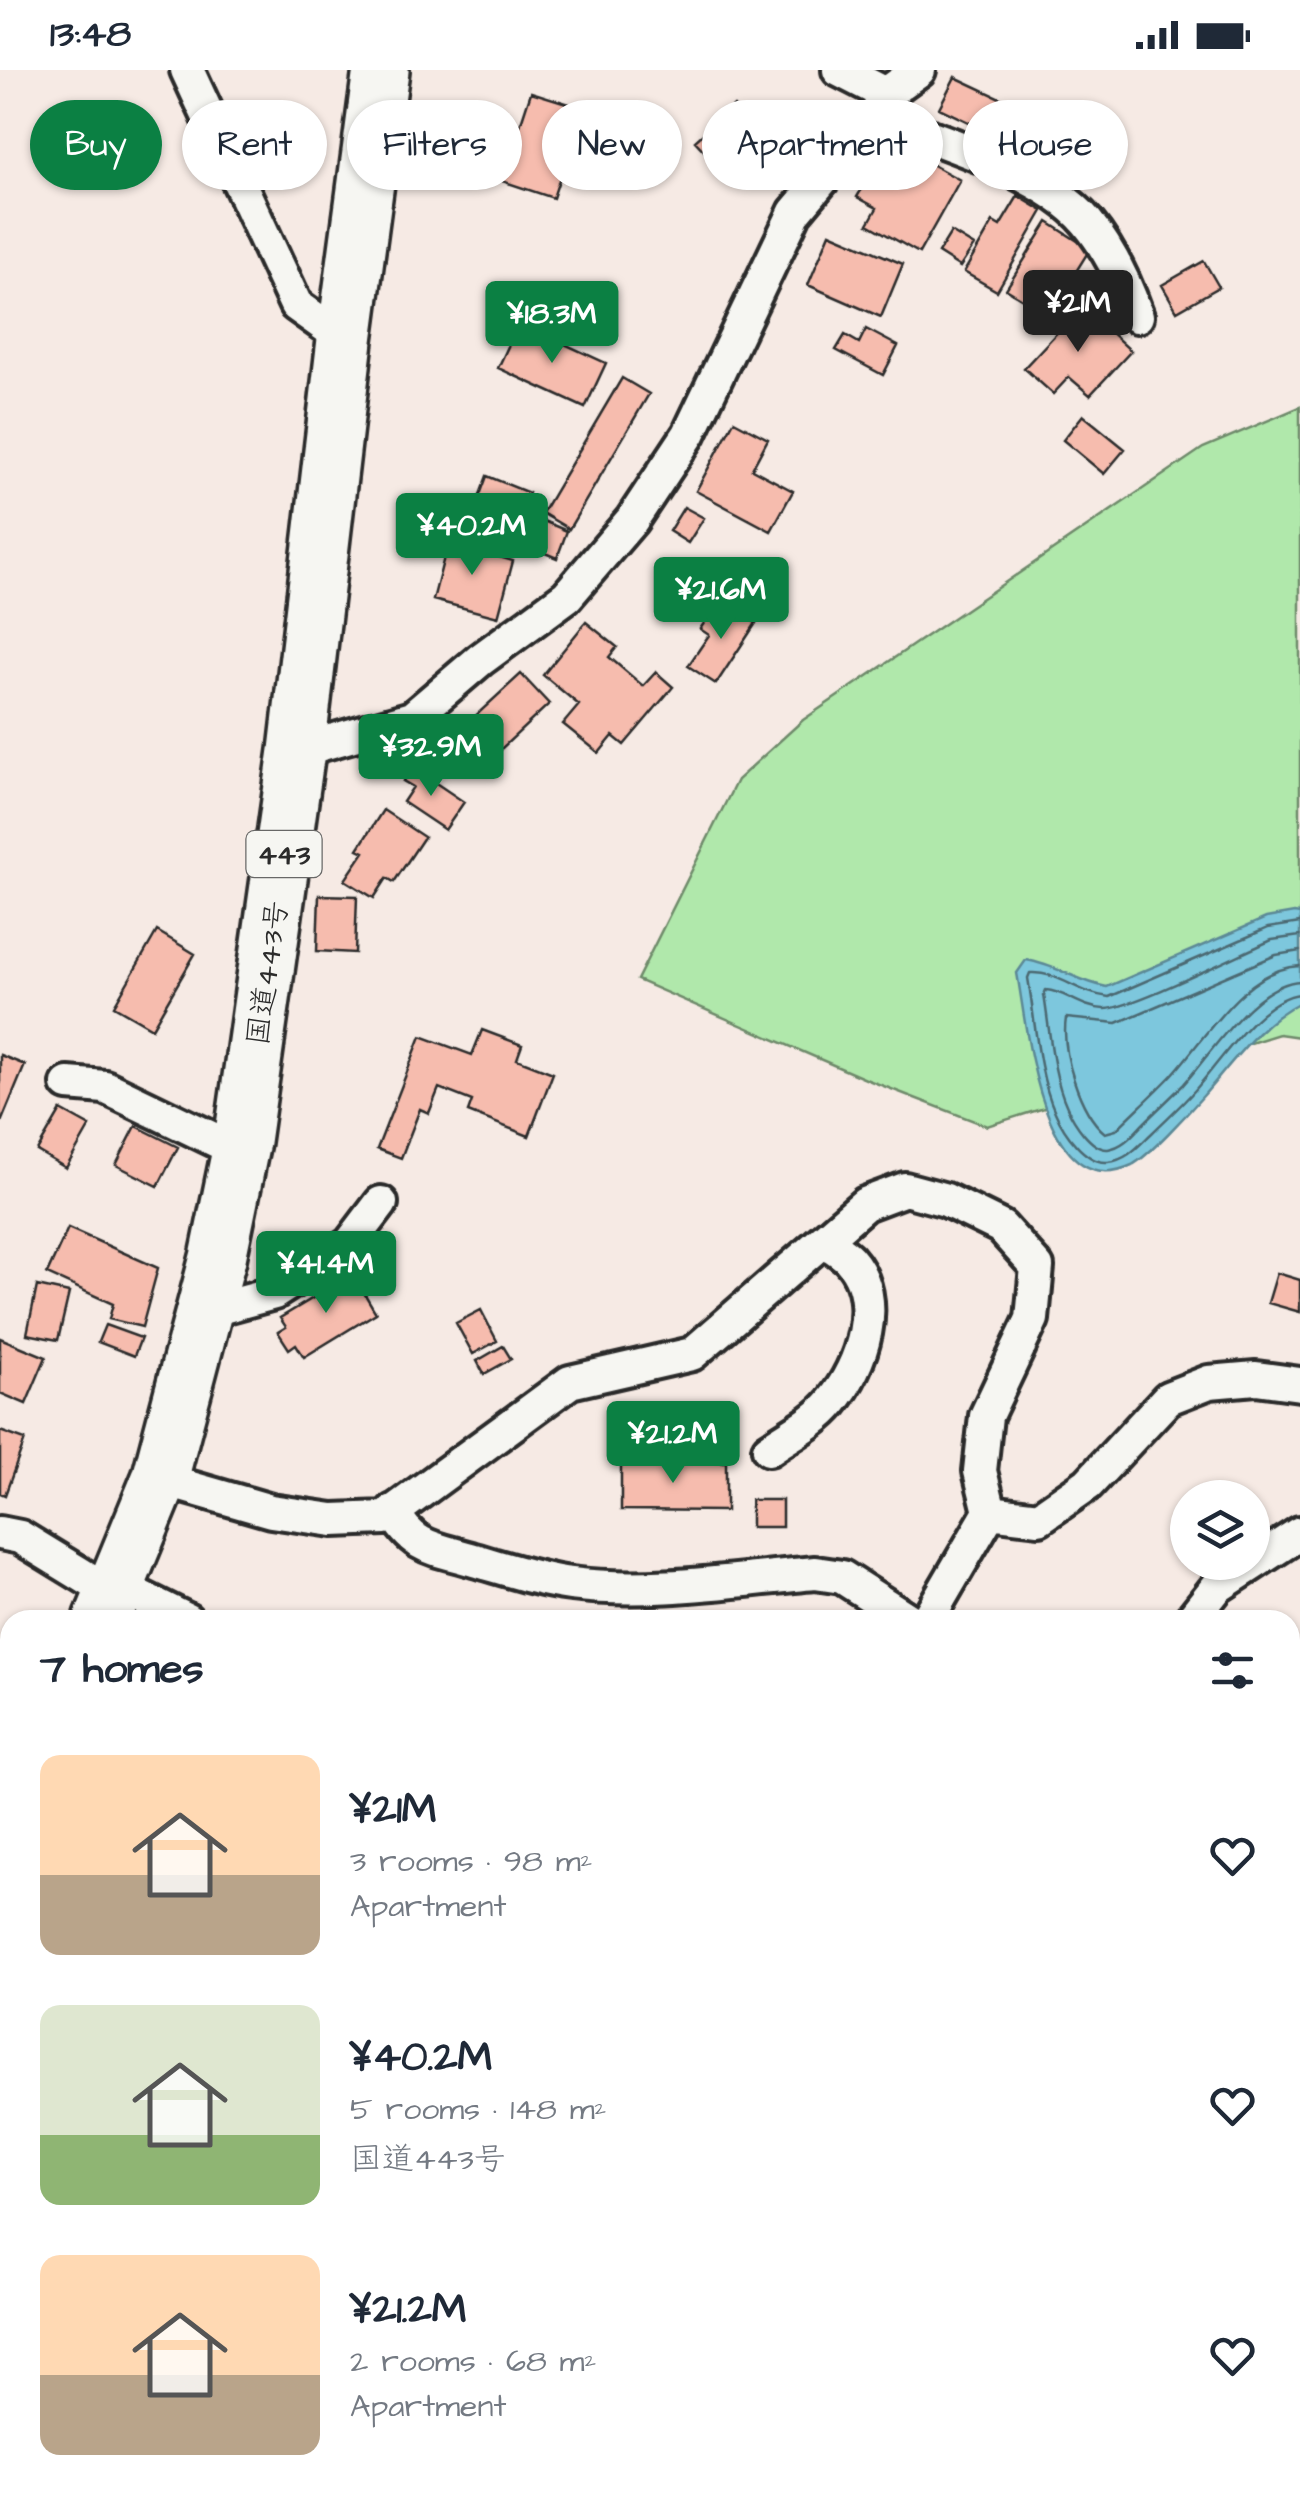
<!DOCTYPE html>
<meta charset="utf-8">
<style>
:root{--surface:#fff;--page:#f6f6f7;--text:#1f2937;--muted:#747a83;--accent:#0b8043}
body{margin:0;font-family:"Architects Daughter","Klee One",sans-serif;background:var(--page);color:var(--text);height:100vh;display:flex;flex-direction:column;font-size:38px;white-space:nowrap}
*{box-sizing:border-box;margin:0}
p{font-size:32px;color:var(--muted)}
.icon{flex:none;width:55px;height:55px;fill:none;stroke:currentColor;stroke-width:2;stroke-linecap:round;stroke-linejoin:round}
.map{position:relative;flex:1;overflow:hidden}
.side{position:absolute;left:0px;top:1540px;width:1300px;height:890px;display:flex;flex-direction:column;background:var(--surface);border-radius:30px 30px 0 0;box-shadow:0 2px 8px #0004}
.side>*{flex:none}
.banner{position:absolute;left:30px;top:30px;width:1240px;height:90px;display:flex;gap:20px}
.tools{position:absolute;left:1170px;top:1410px;display:grid;gap:20px}
.tools a{display:grid;place-items:center;width:100px;height:100px;border-radius:50%;background:var(--surface);box-shadow:0 2px 8px #0004;font-size:50px}
.price{position:absolute;translate:-50% -85px;padding:0 22px;border-radius:10px;background:var(--accent);color:#fff;font-size:32px;line-height:65px;filter:drop-shadow(0 2px 5px #0008)}
.price::after{content:'';position:absolute;left:50%;top:60px;width:30px;height:22px;margin-left:-15px;background:inherit;clip-path:polygon(0 0,100% 0,50% 100%)}
.price.active{background:#222;color:#fff}
ul{padding:0;list-style:none}
li{display:flex;align-items:center;gap:30px;height:250px;padding:0 40px}
li span{display:grid;place-items:center;flex:none;width:280px;height:200px;border-radius:20px;color:#555}
li>.icon{margin-inline-start:auto}
span .icon{width:120px;height:120px;fill:#fffc;stroke-width:1}
li b{font-size:42px}
h2{display:flex;justify-content:space-between;align-items:center;height:120px;padding:0 40px;font-size:42px}
.tag{padding:0 35px;border-radius:45px;background:var(--surface);box-shadow:0 2px 8px #0004;font-size:35px;line-height:90px}
.tag.active{background:var(--accent);color:#fff}
.status{display:flex;justify-content:space-between;align-items:center;height:70px;padding:0 50px;background:var(--surface);direction:ltr}
.status svg{height:28px;fill:currentColor}
.map>svg:first-child{display:block}
</style>
<div class="status"><b>13:48</b><svg viewBox="0 0 49 12"><path d="M0 12V9h3v3zM5 12V6h3v6zM10 12V3h3v9zM15 12V0h3v12zM26 1h20v11H26zM47 4h2v5h-2z"/></svg></div>
<div class="map">
<svg width="1300" height="2430" viewBox="0 0 1300 2430">
<rect width="100%" height="100%" fill="#f6eae4"/>
<filter id="ink" filterUnits="userSpaceOnUse"><feTurbulence type="fractalNoise" baseFrequency=".01" numOctaves="2"/><feDisplacementMap in="SourceGraphic" scale="20" xChannelSelector="R" yChannelSelector="G"/><feConvolveMatrix kernelMatrix="1 2 1 2 8 2 1 2 1" color-interpolation-filters="sRGB"/></filter>
<g filter="url(#ink)">
<path fill="#b0e8ab" stroke="#6e8a6b" stroke-width="2.5" d="M1300,337V967L1279,964L987,1056L868,1010L637,910L737,710L803,650L1203,378Z"/>
<path fill="#7dc7dd" stroke="#5c8996" stroke-width="2.5" d="M1294,843L1300,844V932C1258,954 1234,991 1203,1026C1189,1042 1148,1087 1132,1095C1041,1137 1027,956 1017,903L1026,890C1056,895 1079,912 1107,917L1266,848Z"/>
<g fill="none" stroke-linecap="round" stroke-linejoin="round">
<path stroke="#4c6972" stroke-width="2.5" d="M1300,853L1268,858L1109,927C1078,924 1058,901 1030,903L1028,908C1035,949 1038,1005 1055,1042C1063,1061 1085,1094 1108,1092C1128,1090 1139,1075 1152,1063C1166,1049 1182,1035 1195,1020C1221,991 1260,928 1300,924
M1300,866L1272,870C1244,882 1125,941 1104,939C1081,938 1065,921 1046,920L1044,925C1050,961 1052,1004 1067,1037C1073,1051 1091,1080 1108,1079C1124,1077 1134,1063 1144,1053C1157,1040 1170,1028 1183,1015C1212,983 1253,914 1300,911
M1300,881L1276,885L1117,953L1066,948C1061,981 1079,1042 1105,1063L1116,1060C1134,1042 1154,1024 1172,1005C1205,969 1245,898 1300,896"/>
</g>
<path fill="#f6bcae" stroke="#2b2b2b" stroke-width="2.5" d="M955,7L1047,50L1031,82L939,38Z
M531,22L573,35L562,70L571,74L553,128L502,111Z
M734,36L756,60L744,71L751,78L724,102L695,71Z
M909,82L960,110L919,183L868,154L877,138L857,127L870,105L889,116Z
M1018,126L1043,141L997,221L964,202L993,152L1000,156Z
M1048,152L1090,179L1049,245L1006,219Z
M951,162L974,176L960,197L938,183Z
M830,163L903,194L881,247L808,215Z
M1204,191L1219,217L1177,241L1162,215Z
M1082,236L1131,281L1090,325L1069,307L1053,324L1024,298Z
M519,253L606,293L585,338L498,298Z
M866,259L898,276L883,305L836,280L845,265L859,273Z
M622,308L649,324L569,459L542,443Z
M1083,345L1125,379L1104,404L1063,370Z
M734,351L768,369L752,399L793,421L771,461L696,421Z
M487,406L529,423L522,442L567,461L557,488L491,461L495,450L474,441Z
M684,437L704,448L688,473L669,461Z
M450,464L477,471L475,480L513,491L498,547L433,530Z
M729,535L756,553L716,614L688,596L709,565L700,559L714,539L722,545Z
M586,552L617,577L609,587L643,616L656,602L673,617L624,675L613,666L599,683L563,654L579,635L543,605Z
M521,604L549,634L484,695L472,682L463,691L446,673Z
M412,697L464,732L445,760L403,732L413,717L403,711Z
M383,740L424,767L394,812L387,808L374,828L345,810L364,782L358,779Z
M319,825L357,826L355,883L317,881Z
M157,861L195,884L152,958L114,936Z
M482,960L522,975L517,989L553,1003L529,1066L468,1042L472,1031L439,1018L429,1043L420,1039L401,1088L377,1079L421,966L472,985Z
M0,985L25,995L0,1055Z
M61,1040L90,1056L66,1098L37,1081Z
M136,1056L178,1077L158,1116L116,1095Z
M68,1158L158,1198L142,1257L109,1249L113,1234L47,1204Z
M1277,1203L1300,1210V1242L1268,1233Z
M353,1204L376,1243L304,1287L296,1274L289,1279L278,1262L286,1257L280,1248Z
M37,1216L69,1223L58,1270L27,1264Z
M481,1240L497,1271L473,1284L456,1253Z
M105,1255L141,1268L134,1286L98,1272Z
M0,1268L46,1287L26,1334L0,1323Z
M503,1276L511,1289L484,1304L477,1291Z
M690,1337L724,1338L723,1375L656,1373V1354H677V1344H690Z
M0,1361L25,1370L5,1425L0,1423Z
M621,1390L726,1392V1441L621,1440Z
M751,1430H782V1457H751Z
M1,1932L10,1934V1977L0,1975Z
M0,2064L10,2066V2163L0,2161Z
M1300,2213V2254L1290,2250V2237Z"/>
<g fill="none" stroke-linecap="round" stroke-linejoin="round">
<g stroke="#2b2b2b" stroke-width="40">
<path id="street" d="M187,0L296,235L345,270
M839,0L886,24
M875,47C934,68 1047,103 1087,152C1110,180 1125,212 1137,246
M297,681L412,648L480,590L567,526L632,450L689,364L795,142L875,47L886,24L919,0
M68,1014L105,1017L240,1082
M204,1242L274,1223L350,1174L381,1133
M769,1379C789,1365 817,1351 832,1332C862,1296 885,1229 849,1189C842,1182 831,1176 824,1170
M160,1409L271,1441L333,1450L385,1448L570,1312L692,1284L865,1134L905,1119L946,1130L1001,1157L1037,1197L1032,1249L986,1346L980,1401L990,1442L1039,1448L1088,1414L1168,1328L1209,1312L1256,1308L1300,1314
M393,1441C414,1480 435,1478 474,1490C506,1499 538,1510 571,1514C650,1524 736,1510 815,1503L842,1507L909,1550
M0,1463L20,1467L113,1524
M117,1515L187,1550
M927,1550L990,1442
M1191,1550L1217,1517L1300,1463
M28,2430L30,2420
M1283,2430L1300,2413"/>
</g>
<g stroke="#2b2b2b" stroke-width="62">
<path id="highway" d="M102,1550L160,1409L218,1188L242,1071L297,681L345,270L381,0
M0,1756L10,1738"/>
</g>
<use href="#street" stroke="#f6f6f2" stroke-width="32"/>
<use href="#highway" stroke="#f6f6f2" stroke-width="55"/>
</g>
</g>
<g text-anchor="middle" stroke-width="8" stroke-linejoin="round" paint-order="stroke">
<rect fill="#f6f6f2" stroke="#686867" stroke-width="2.5" x="246.5" y="761" width="75" height="46" rx="8"/>
<g font-size="28" font-weight="bold" fill="#2b2b2b">
<text x="284" y="794">443</text>
</g>
<g font-size="30" fill="#2b2b2b" stroke="#f6f6f2">
<text transform="translate(267 903) rotate(-82)" y="10">国道443号</text>
</g>
</g>
</svg>
<div class="tools">
<a><svg class="icon" aria-label="layers" viewBox="0 0 24 24"><path d="M12 4l9 5-9 5-9-5zM3 14l9 5 9-5"/></svg></a>
</div>
<b class="price active" style="left:1078px;top:285px">¥21M</b>
<b class="price" style="left:552px;top:296px">¥18.3M</b>
<b class="price" style="left:472px;top:508px">¥40.2M</b>
<b class="price" style="left:721px;top:572px">¥21.6M</b>
<b class="price" style="left:431px;top:729px">¥32.9M</b>
<b class="price" style="left:326px;top:1246px">¥41.4M</b>
<b class="price" style="left:673px;top:1416px">¥21.2M</b>
<div class="banner">
<a class="tag active">Buy</a>
<a class="tag">Rent</a>
<a class="tag">Filters</a>
<a class="tag">New</a>
<a class="tag">Apartment</a>
<a class="tag">House</a>
</div>
<section class="side">
<h2>7 homes<svg class="icon" aria-label="filters" viewBox="0 0 24 24"><path d="M4 7h16M4 17h16"/><circle cx="9" cy="7" r="2"/><circle cx="15" cy="17" r="2"/></svg></h2>
<ul>
<li><span style="background:linear-gradient(#ffd9b3 60%,#b9a48a 0)"><svg class="icon" aria-label="home" viewBox="0 0 24 24"><path d="M3 11l9-7 9 7M6 9v11h12V9"/></svg></span><div><b>¥21M</b><p>3 rooms · 98 m²</p><p>Apartment</p></div><svg class="icon" aria-label="heart" viewBox="0 0 24 24"><path d="M12 20l-8-8c-3-5 5-10 8-4 3-6 11-1 8 4z"/></svg></li>
<li><span style="background:linear-gradient(#dfe7d0 65%,#8fb573 0)"><svg class="icon" aria-label="home" viewBox="0 0 24 24"><path d="M3 11l9-7 9 7M6 9v11h12V9"/></svg></span><div><b>¥40.2M</b><p>5 rooms · 148 m²</p><p>国道443号</p></div><svg class="icon" aria-label="heart" viewBox="0 0 24 24"><path d="M12 20l-8-8c-3-5 5-10 8-4 3-6 11-1 8 4z"/></svg></li>
<li><span style="background:linear-gradient(#ffd9b3 60%,#b9a48a 0)"><svg class="icon" aria-label="home" viewBox="0 0 24 24"><path d="M3 11l9-7 9 7M6 9v11h12V9"/></svg></span><div><b>¥21.2M</b><p>2 rooms · 68 m²</p><p>Apartment</p></div><svg class="icon" aria-label="heart" viewBox="0 0 24 24"><path d="M12 20l-8-8c-3-5 5-10 8-4 3-6 11-1 8 4z"/></svg></li>
</ul>
</section>
</div>
